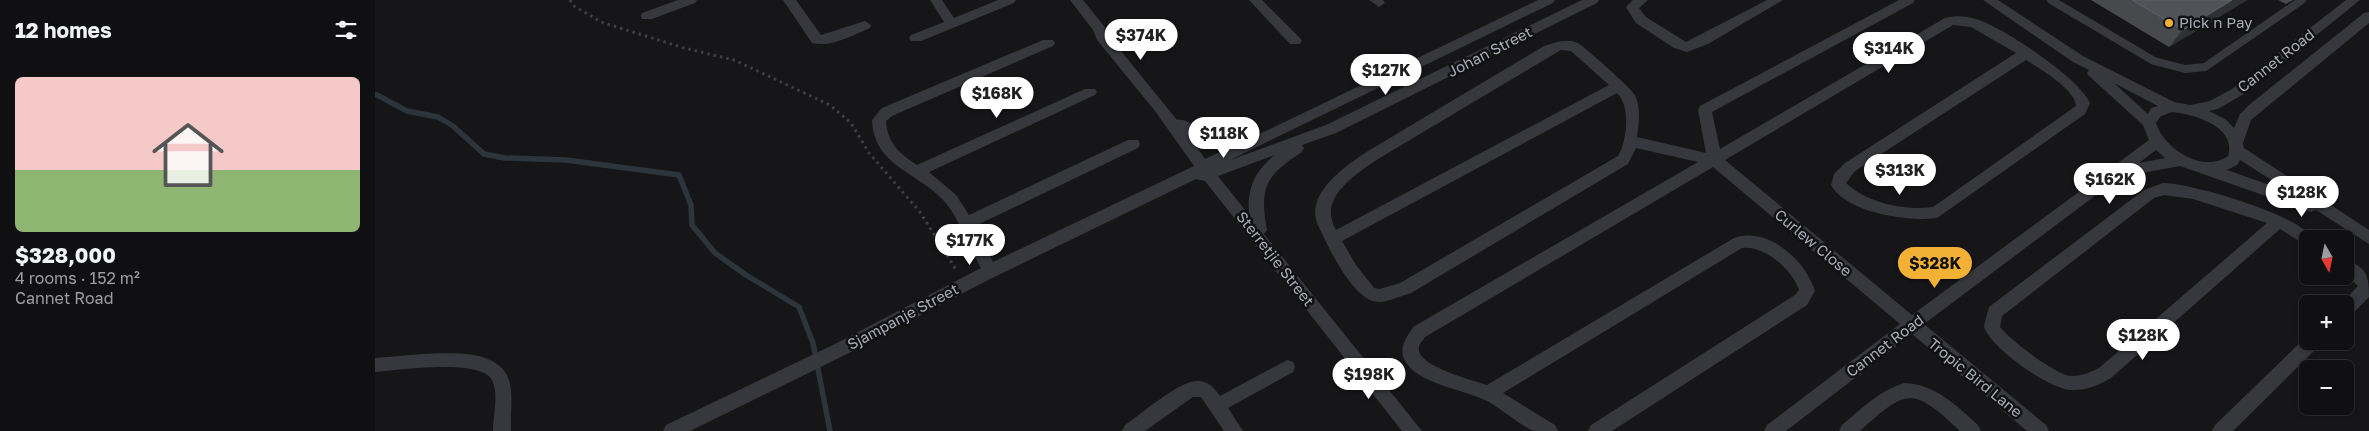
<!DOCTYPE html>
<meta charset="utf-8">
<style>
:root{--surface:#101012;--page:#19191b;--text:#f1f3f6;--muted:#9c9d9f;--line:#303032;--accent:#f2b134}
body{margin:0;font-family:"Golos Text",sans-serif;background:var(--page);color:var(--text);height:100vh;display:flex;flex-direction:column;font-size:19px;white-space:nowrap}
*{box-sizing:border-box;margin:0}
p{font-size:16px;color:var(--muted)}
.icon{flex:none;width:28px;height:28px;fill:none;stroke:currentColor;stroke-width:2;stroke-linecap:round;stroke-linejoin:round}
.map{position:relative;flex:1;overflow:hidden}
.side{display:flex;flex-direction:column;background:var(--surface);width:375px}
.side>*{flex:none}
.needle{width:32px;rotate:171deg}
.buttons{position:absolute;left:1924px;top:230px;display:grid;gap:10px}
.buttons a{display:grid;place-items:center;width:55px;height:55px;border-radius:8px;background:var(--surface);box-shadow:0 1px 4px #0004,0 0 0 1px var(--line);font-size:25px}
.price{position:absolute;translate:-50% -42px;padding:0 11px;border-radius:18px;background:#fff;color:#222;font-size:16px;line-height:32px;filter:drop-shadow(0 1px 2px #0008)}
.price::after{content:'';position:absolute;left:50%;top:30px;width:15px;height:11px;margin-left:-8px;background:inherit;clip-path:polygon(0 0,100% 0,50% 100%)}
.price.active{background:var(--accent);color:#111}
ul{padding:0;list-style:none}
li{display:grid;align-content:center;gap:10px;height:265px;padding:0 15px}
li+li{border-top:1px solid var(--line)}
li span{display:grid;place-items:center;height:155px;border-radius:8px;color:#555}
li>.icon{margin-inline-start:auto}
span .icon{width:90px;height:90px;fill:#fffc;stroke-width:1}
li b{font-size:21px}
h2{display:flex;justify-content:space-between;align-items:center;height:60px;padding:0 15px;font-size:21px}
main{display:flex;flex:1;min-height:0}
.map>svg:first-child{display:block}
</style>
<main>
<section class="side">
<h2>12 homes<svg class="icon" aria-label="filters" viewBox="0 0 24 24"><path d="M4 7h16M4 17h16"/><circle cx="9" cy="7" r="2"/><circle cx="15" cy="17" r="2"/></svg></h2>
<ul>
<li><span style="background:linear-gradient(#f6c9c9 60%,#8fb573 0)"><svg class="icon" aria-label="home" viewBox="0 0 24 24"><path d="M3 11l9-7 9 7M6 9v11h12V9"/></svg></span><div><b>$328,000</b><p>4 rooms · 152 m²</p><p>Cannet Road</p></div></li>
</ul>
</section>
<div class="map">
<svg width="1994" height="431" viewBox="0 0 1994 431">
<rect width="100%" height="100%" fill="#161618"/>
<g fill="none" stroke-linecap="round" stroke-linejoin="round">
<path stroke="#2c353c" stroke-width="5.5" d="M0,94L32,111L63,117L78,126L109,154L130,158L191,160L304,175L316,205L317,225L340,253L371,275L424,307L438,343L455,431"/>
<path stroke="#3d3f44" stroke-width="3" stroke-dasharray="2.5 4" stroke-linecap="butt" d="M195,0L199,6L226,22L309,48L359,60L455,105L476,123L494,153L545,212L580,268L584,269"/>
<path stroke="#37383d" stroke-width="8" d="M1676,0L1779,61L1810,69L1830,67L1927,0"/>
<path fill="#37383d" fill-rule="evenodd" d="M303,0H322L320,3L277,19H267L266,16L267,13Z
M408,0H421L446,35L490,21L496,25L495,28C478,35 456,48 437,43Z
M555,0H567L579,18L623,0H641L639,3L546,41H536L534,38L536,35L569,22Z
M695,0H708L729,26L733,35L802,120C813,117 827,133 838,137C849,141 864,134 874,139L1163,0H1180L1178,3L855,160L951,125L1207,0H1224L1222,3L961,133L927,145L929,148L927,152C891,175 884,187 892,230L889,234L1047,431H1027L830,181L821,179L613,280L470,355L315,431H288L291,425L458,345L606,268C594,247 585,220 570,202C544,172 499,167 497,120L507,108L668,40H678L680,43L678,46L517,116L511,121C512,143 525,154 542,165L710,89H720L722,92L720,95L554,172L581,195L594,215L753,140H763L765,144L763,148L600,226L618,262L819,166L780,111L722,40L718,30ZM815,137L830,145L852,149L830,159ZM900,155C879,171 872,189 874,215L843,176Z
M874,0H887L925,38L927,41L925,44H915Z
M994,0H1008L1010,3L1004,7Z
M1258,0H1273L1264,8L1271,17L1311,42L1392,0H1408L1333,44L1312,52L1299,48L1261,23L1251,7Z
M1524,0H1540L1538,3L1337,112L1345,149L1570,18C1581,15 1591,16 1601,19C1628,27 1704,78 1715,103L1710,114L1562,218C1534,222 1471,213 1456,185L1459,174L1470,163L1641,53L1596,27L1578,25L1350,160L1537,315L1774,140L1768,125L1714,76L1712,73L1714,70L1698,62L1608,0H1623L1708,56L1799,102L1815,105L1835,101L1857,89L1971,0H1985L1867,95L1843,109L1834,111L1850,119L1859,128L1865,114L1874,105L1989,13L1994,12V23L1876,120L1868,143L1869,148L1994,230V244L1941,210L1936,212L1931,210L1805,166L1745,177L1549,324L1671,425L1674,431H1652L1537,334L1411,431H1389L1392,425L1525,324L1338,167L1050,337C1048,340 1044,344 1044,347C1040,366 1098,380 1112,385L1359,238C1393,226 1430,260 1440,291L1432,305L1237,431H1213L1216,425L1420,295L1424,290C1417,269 1389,245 1367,248L1128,393L1180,425L1183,431C1176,431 1166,431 1159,431C1149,428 1125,408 1114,402C1091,389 1041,385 1029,359C1024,346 1032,337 1038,327L1323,162L1261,148L1253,164L1036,293C1026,296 1015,301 1006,302C979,305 952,244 942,223C931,192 971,166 993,151L1169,46C1180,42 1192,38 1203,43C1209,46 1258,90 1260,95C1266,108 1264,123 1262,137L1331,153L1323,110L1325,106ZM1186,50L1196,51L1234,85L961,230C942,198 980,175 1003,159ZM1651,60C1664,68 1701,90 1701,106L1558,207C1530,211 1492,203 1471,183L1480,171ZM1739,83L1783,106L1776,108L1773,114ZM1242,93C1256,106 1252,141 1243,156L1025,283L1005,289L999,288L981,265L967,241ZM1797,112C1818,114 1862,126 1853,156C1828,174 1789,149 1781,123L1786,116ZM1781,150L1790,158L1764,163ZM1865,160L1917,193L1852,170L1862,165Z
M1788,183C1816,183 1925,215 1939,239H1932V246L1905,229L1736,378C1724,385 1710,391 1696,390C1674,389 1614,347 1609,326L1614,307L1769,190ZM1789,195L1818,199L1892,223L1724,368C1714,373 1702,378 1691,375C1672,368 1638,342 1625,327L1627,316L1779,198Z
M1970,260C1992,267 1994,276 1994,297L1976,315L1970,317V304H1966L1983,286L1970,274Z
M1932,336V341H1946L1944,346L1858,431H1837L1840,425Z
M47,354C75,353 128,348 135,384C138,399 135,416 136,431H118C118,417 124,393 117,380C106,358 22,370 0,372V358Z
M912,360L918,362L920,367L918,372L853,408L868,431H849L826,397H818L770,431H747L750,425C765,415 806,379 823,381C834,381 839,388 845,396Z
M1529,383C1560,384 1581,405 1603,425L1606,431H1585C1537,386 1532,389 1485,431H1464L1467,425C1487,408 1504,391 1529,383Z"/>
</g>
<path fill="#47494d" d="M1716,0H1872L1794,47Z
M1903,0H1918L1911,4Z"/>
<path fill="#2f3033" d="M1857,0H1872L1794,47L1808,30Z"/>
<path fill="#525359" stroke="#5f6168" d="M1757,0H1857L1808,30Z"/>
<circle fill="#f2b134" stroke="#111113" stroke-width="2" cx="1794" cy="23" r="5"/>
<g text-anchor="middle" stroke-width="5" stroke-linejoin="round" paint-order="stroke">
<g font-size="15" fill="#a8adb8" stroke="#111113" text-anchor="start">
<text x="1804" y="28">Pick n Pay</text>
</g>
<g font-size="15" fill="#a8adb8" stroke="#111113">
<text transform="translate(1115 52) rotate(-27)" y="5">Johan Street</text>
<text transform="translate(1901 61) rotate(-38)" y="5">Cannet Road</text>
<text transform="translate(1438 243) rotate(40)" y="5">Curlew Close</text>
<text transform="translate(900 259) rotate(52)" y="5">Sterretjie Street</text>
<text transform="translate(528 317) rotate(-28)" y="5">Sjampanje Street</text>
<text transform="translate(1510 346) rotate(-37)" y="5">Cannet Road</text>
<text transform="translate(1600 378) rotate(39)" y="5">Tropic Bird Lane</text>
</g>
</g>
</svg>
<div class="buttons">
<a><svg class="needle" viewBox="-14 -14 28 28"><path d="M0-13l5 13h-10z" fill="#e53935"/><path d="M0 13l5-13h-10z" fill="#9c9d9f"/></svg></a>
<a>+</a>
<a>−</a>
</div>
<b class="price" style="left:766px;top:61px">$374K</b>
<b class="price" style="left:1514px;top:74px">$314K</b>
<b class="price" style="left:1011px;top:96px">$127K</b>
<b class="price" style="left:622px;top:119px">$168K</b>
<b class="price" style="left:849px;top:159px">$118K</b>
<b class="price" style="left:1525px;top:196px">$313K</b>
<b class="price" style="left:1735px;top:205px">$162K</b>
<b class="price" style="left:1927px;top:218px">$128K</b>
<b class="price" style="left:595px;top:266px">$177K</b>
<b class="price active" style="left:1560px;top:289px">$328K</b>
<b class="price" style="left:1768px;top:361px">$128K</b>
<b class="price" style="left:994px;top:400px">$198K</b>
</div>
</main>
